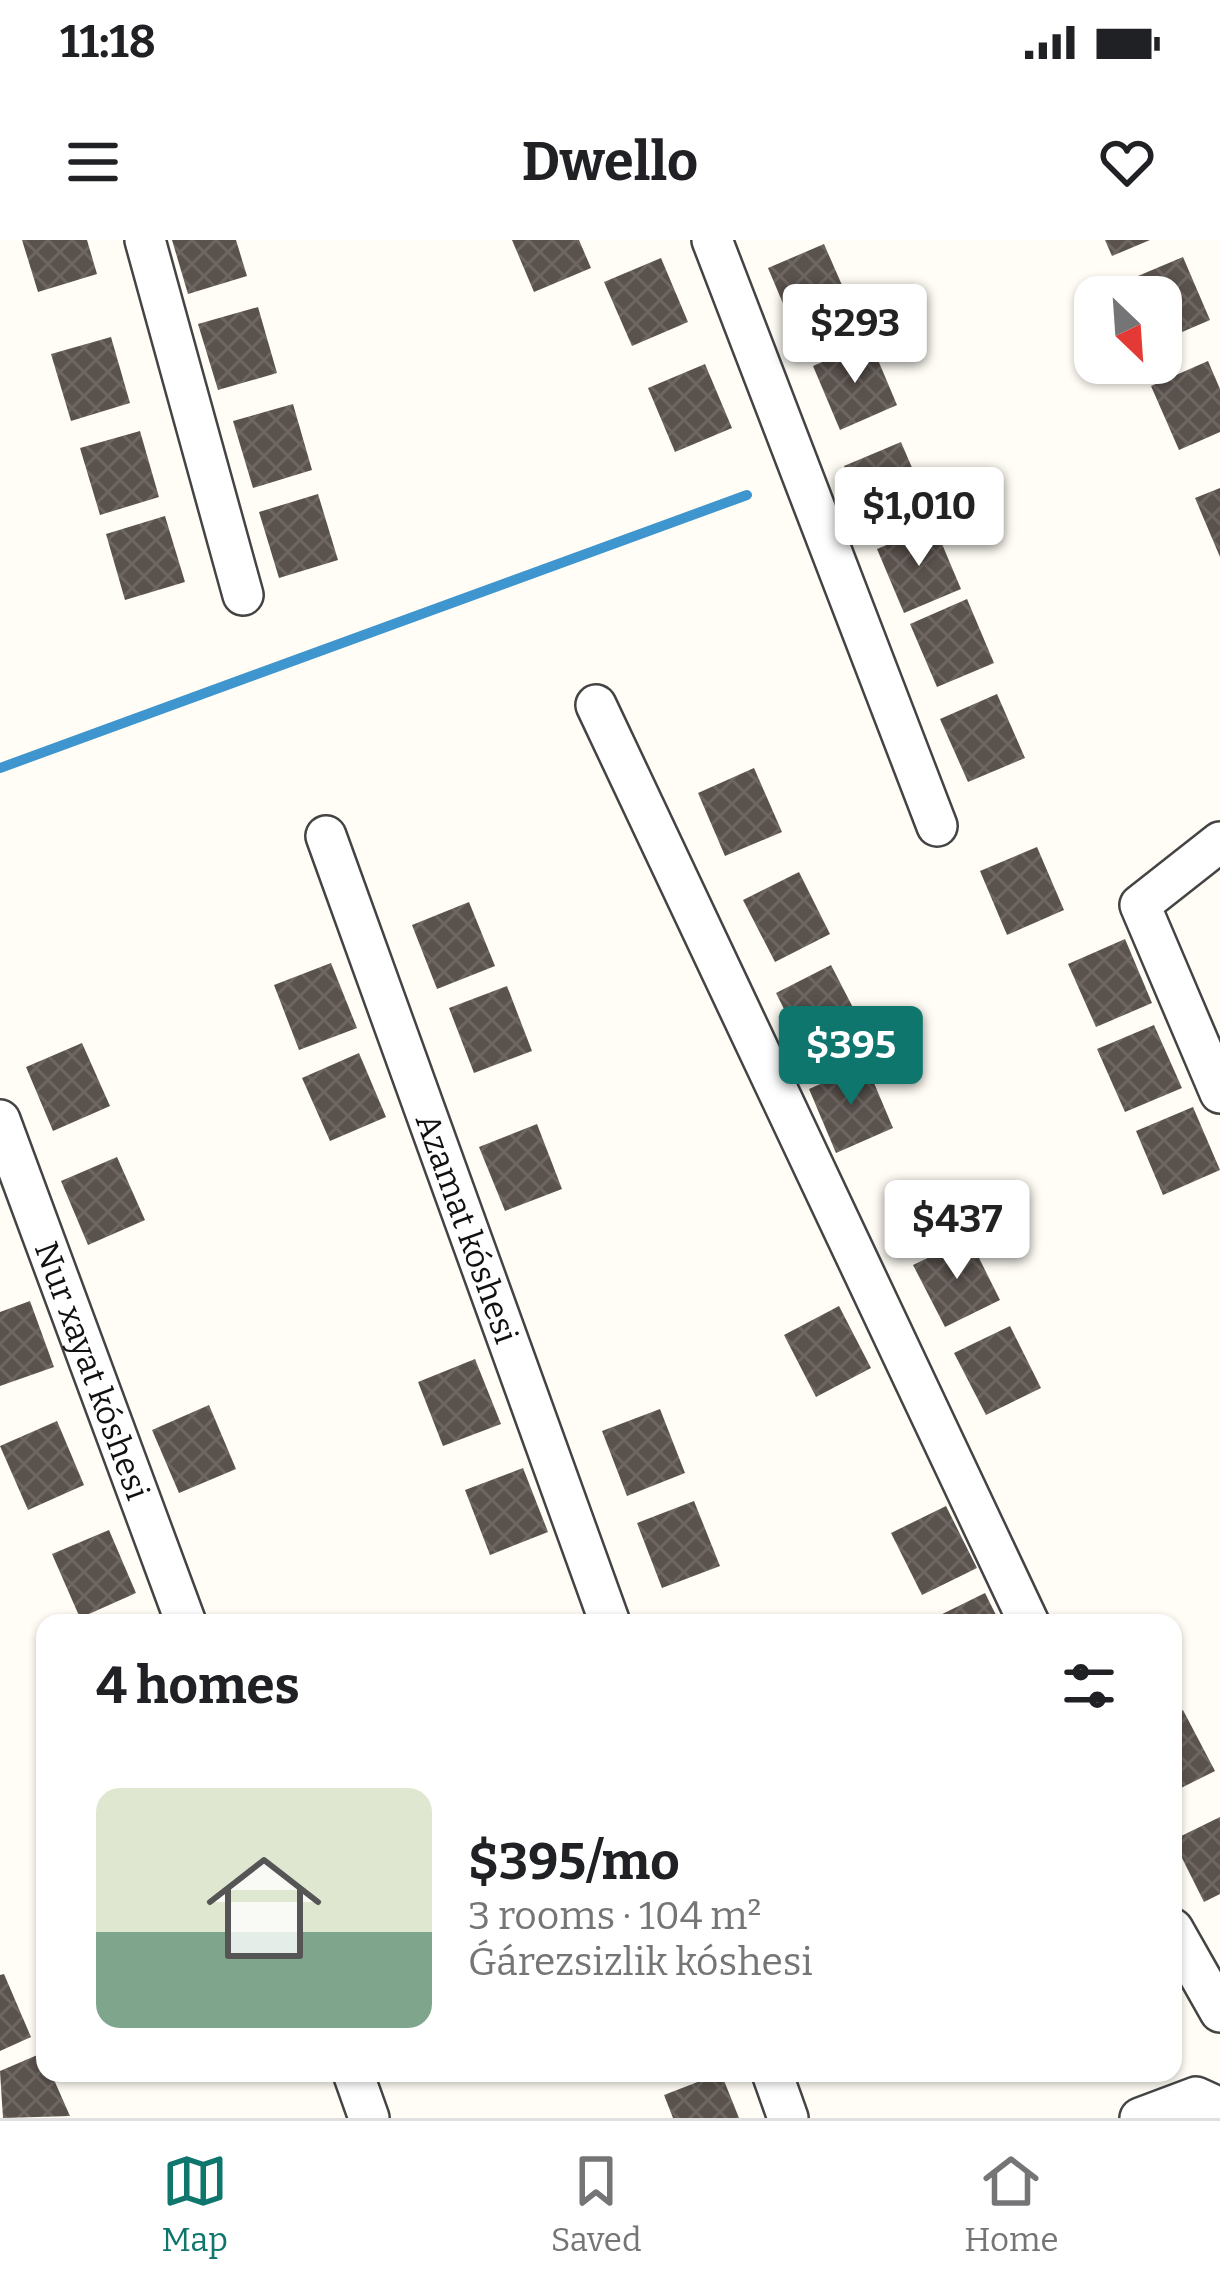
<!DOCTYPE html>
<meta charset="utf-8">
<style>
:root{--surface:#fff;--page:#f2f2f2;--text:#202124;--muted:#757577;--line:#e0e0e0;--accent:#0f766e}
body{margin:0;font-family:Bitter,serif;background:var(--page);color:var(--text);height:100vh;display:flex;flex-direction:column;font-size:45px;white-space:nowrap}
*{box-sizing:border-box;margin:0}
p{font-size:39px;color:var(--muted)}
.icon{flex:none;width:66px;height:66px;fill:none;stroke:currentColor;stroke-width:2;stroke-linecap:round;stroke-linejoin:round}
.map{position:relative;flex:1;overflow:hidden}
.sheet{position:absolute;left:36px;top:1374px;width:1146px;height:468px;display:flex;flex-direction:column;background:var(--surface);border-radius:24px;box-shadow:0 3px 9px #0004}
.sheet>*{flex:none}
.needle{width:78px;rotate:155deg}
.fabs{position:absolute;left:1074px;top:36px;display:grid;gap:24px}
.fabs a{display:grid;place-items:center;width:108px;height:108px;border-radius:24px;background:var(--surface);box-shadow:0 3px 9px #0004;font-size:60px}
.price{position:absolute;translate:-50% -102px;padding:0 27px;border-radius:12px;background:#fff;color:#222;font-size:39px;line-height:78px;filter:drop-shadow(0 3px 6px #0008)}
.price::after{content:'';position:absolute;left:50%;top:72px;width:36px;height:27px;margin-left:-18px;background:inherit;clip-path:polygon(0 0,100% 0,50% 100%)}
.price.current{background:var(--accent);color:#fff}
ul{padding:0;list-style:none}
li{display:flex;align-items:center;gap:36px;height:300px;padding:0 60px}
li+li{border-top:3px solid var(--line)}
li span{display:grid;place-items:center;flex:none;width:336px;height:240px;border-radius:24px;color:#555}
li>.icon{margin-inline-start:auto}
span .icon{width:144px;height:144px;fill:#fffc;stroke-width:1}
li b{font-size:51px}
h2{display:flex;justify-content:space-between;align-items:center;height:144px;padding:0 60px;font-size:51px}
.status{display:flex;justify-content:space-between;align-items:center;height:84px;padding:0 60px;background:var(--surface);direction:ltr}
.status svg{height:33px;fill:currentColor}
header{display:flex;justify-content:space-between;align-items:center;height:156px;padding:0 60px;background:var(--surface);font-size:54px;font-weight:700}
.dock{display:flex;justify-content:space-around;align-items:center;height:168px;border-top:3px solid var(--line);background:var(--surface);font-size:33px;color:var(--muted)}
.dock a{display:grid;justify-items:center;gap:6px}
.dock .current{color:var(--accent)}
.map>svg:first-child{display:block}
</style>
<div class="status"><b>11:18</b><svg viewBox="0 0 49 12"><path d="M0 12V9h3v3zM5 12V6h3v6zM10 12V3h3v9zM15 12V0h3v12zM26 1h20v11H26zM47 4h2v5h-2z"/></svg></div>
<header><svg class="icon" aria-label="menu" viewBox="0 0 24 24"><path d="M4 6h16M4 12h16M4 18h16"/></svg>Dwello<svg class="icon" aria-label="heart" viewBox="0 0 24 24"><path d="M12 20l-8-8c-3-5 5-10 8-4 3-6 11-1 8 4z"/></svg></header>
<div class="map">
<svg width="1220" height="1878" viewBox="0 0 1220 1878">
<defs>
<pattern id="building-cross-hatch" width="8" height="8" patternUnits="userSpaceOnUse" patternTransform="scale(3)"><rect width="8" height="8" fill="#5a524d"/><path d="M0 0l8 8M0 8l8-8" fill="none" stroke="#6d6662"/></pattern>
</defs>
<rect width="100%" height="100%" fill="#fffdf5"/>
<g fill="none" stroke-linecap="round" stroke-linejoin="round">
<path stroke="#3f96cf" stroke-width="10" d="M0,528L747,255"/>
</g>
<path fill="url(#building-cross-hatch)" d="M22,0H87L97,34L38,52Z
M172,0H236L247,36L188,54Z
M512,0H579L591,28L534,52Z
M1105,0H1150L1112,16Z
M824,4L852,68L795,92L768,28Z
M1183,17L1210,80L1161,101V57H1133L1126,41Z
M661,18L688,82L632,106L604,42Z
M258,67L277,133L218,150L198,84Z
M111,97L130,163L71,181L51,114Z
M870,101L897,165L840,190L813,126Z
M1208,121L1220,149V192L1179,210L1151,146Z
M705,124L732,188L675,212L648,148Z
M293,164L312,230L253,248L233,181Z
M140,191L159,257L100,275L80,208Z
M901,202L928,265L871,290L844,226Z
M1220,248V317L1195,258Z
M318,254L338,320L279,338L259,272Z
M165,276L185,342L125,360L106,294Z
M934,285L961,349L904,373L877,309Z
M967,359L994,423L937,447L910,384Z
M997,454L1025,518L968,542L940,479Z
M754,528L782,592L725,616L698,553Z
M1037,607L1064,670L1007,695L980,631Z
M799,632L830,694L775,722L743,660Z
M469,662L495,726L437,749L412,685Z
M1125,699L1152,763L1096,787L1068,724Z
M331,723L357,788L299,810L274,745Z
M831,725L863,787L807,815L776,753Z
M507,746L532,811L474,833L449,768Z
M1154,785L1182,848L1125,872L1097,809Z
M82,803L110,866L53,891L26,827Z
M359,813L386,877L330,901L302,838Z
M866,824L893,888L836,913L809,849Z
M1193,867L1220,930L1163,955L1136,891Z
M537,884L562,949L505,971L479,907Z
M117,917L145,980L88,1005L61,941Z
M969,998L1000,1060L945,1087L913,1025Z
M30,1061L54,1127L0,1146V1072Z
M839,1066L871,1128L816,1157L784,1095Z
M1010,1086L1041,1148L986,1175L954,1113Z
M475,1119L501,1184L443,1206L418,1142Z
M209,1165L236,1229L179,1253L152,1190Z
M660,1169L685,1233L627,1256L602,1191Z
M57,1181L84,1245L28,1270L0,1206Z
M523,1228L548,1292L490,1315L465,1250Z
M694,1261L720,1326L662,1348L637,1283Z
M946,1266L977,1328L922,1355L891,1293Z
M109,1290L136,1353L80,1378L52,1314Z
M985,1353L1000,1383H924Z
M1183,1470L1215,1531L1173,1552V1475Z
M1220,1577V1654L1204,1662L1173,1600Z
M4,1734L31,1797L0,1811V1735Z
M42,1813L45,1833H51L70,1876L3,1878L0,1831Z
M721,1833L739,1878H673L664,1855Z"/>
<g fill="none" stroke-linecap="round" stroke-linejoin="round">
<g stroke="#444" stroke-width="44">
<g id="minor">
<path d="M145,0L243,355"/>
<path d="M712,0L937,586"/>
<path d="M596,465L1029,1383"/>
<path id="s1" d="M326,596L610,1383"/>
<path d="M1220,602L1140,665L1220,853"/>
<path id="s2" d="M0,880L186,1383"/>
<path d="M1173,1689L1220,1772"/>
<path d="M353,1833L369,1878"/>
<path d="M772,1833L788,1878"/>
<path d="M1140,1878L1196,1857L1220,1868"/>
</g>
</g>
<use href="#minor" stroke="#fff" stroke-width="39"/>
</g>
<g text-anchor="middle" stroke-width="12" stroke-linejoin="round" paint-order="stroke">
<g font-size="33" fill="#111" stroke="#fff">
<text dy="12" stroke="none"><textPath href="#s1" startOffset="417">Azamat kóshesi</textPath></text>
<text dy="12" stroke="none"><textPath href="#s2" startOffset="267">Nur xayat kóshesi</textPath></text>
</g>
</g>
</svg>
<div class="fabs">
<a><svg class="needle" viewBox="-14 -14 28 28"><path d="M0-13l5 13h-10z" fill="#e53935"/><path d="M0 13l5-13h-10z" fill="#757577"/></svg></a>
</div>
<b class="price" style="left:855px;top:146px">$293</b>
<b class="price" style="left:919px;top:329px">$1,010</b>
<b class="price current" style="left:851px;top:868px">$395</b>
<b class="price" style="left:957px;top:1042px">$437</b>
<section class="sheet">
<h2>4 homes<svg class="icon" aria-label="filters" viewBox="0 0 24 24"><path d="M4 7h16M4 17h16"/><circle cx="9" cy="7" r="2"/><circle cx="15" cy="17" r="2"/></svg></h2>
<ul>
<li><span style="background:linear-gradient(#dfe7d0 60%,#7fa58c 0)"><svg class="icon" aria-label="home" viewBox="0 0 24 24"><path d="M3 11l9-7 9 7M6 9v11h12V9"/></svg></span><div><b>$395/mo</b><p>3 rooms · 104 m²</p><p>Ǵárezsizlik kóshesi</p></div></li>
</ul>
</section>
</div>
<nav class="dock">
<a class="current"><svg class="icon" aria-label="map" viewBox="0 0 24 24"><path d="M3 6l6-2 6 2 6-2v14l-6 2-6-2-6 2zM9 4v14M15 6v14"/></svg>Map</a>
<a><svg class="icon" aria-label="saved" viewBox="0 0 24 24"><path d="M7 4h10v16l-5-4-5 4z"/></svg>Saved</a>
<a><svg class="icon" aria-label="home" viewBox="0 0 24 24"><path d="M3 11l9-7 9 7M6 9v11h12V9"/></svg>Home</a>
</nav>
